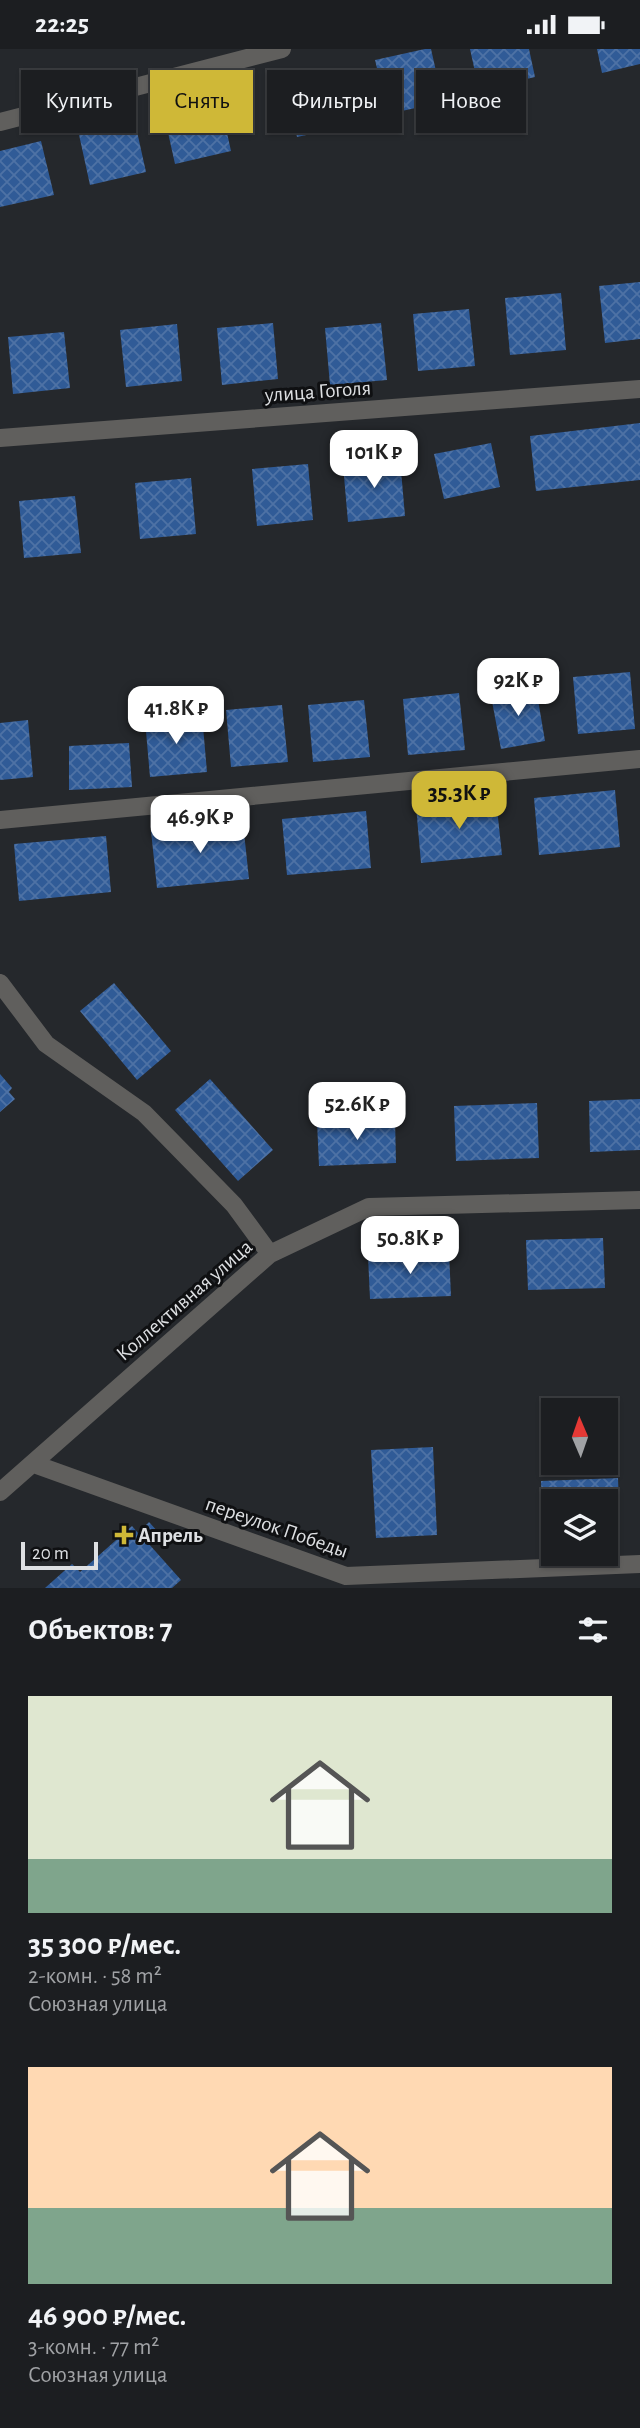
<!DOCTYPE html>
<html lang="ru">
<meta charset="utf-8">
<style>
:root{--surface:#1c1e21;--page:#292b2e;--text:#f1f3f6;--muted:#a0a2a5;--line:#3a3c3f;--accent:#cfb837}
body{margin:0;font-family:"Alegreya Sans",sans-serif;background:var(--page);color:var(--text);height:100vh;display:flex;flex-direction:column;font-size:26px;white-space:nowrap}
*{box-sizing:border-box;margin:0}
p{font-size:23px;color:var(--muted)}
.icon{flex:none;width:38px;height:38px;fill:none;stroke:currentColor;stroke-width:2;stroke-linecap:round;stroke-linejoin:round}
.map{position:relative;height:1539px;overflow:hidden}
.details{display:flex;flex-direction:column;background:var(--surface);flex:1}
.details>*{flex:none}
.banner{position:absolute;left:21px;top:21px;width:598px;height:63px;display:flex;gap:14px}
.needle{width:46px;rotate:358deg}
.controls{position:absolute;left:541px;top:1349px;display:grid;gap:14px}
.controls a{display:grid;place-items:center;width:77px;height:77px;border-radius:0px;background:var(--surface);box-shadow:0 2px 5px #0004,0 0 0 2px var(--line);font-size:35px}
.scale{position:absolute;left:21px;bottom:18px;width:77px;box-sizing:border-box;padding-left:7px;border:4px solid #dee0e3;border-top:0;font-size:19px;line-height:24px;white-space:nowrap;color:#dee0e3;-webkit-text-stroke:5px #0f1012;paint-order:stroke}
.price{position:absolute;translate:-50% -60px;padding:0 16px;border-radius:14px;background:#fff;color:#222;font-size:23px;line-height:46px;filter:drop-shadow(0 2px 4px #0008)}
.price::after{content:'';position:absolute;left:50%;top:42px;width:21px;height:16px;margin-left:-10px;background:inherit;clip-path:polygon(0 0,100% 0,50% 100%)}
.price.selected{background:var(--accent);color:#111}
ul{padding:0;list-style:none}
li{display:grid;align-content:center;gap:14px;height:371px;padding:0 28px}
li span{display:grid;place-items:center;height:217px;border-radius:0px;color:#555}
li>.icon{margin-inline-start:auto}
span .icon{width:126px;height:126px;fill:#fffc;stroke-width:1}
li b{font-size:30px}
h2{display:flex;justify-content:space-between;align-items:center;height:84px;padding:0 28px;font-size:30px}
.chip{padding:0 24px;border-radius:0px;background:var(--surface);box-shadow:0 2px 5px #0004,0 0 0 2px var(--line);font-size:24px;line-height:63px}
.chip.selected{background:var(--accent);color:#111}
.status{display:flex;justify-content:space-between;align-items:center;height:49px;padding:0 35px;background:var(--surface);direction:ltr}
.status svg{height:19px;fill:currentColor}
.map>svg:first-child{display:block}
</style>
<div class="status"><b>22:25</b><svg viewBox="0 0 49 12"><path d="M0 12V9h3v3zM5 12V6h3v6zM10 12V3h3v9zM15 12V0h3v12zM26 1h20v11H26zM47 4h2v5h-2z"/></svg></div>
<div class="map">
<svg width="640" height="1539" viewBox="0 0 640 1539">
<defs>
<pattern id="building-cross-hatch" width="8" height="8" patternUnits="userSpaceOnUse" patternTransform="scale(1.75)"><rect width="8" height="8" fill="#305b97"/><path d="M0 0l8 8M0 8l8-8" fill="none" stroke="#4e72a5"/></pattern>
</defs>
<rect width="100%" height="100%" fill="#25282c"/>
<path fill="url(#building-cross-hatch)" d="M425,0H431L443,53L388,65L375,11Z
M470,0H529L535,28L479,41Z
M597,0H640V15L602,24Z
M341,22L353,76L297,88L285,34Z
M219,48L231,102L175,115L163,61Z
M134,69L146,123L90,136L78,81Z
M41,92L54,146L0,158V102Z
M640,233V290L605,294L599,237Z
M561,244L566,301L510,306L505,249Z
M469,260L475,317L418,322L413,265Z
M273,274L278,330L222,336L217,279Z
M381,274L387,331L330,336L325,279Z
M177,275L182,332L126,338L120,281Z
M64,283L70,339L13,345L8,288Z
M640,374V431L536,442L530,387Z
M491,394L500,438L444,450L434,405Z
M400,410L405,467L348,473L343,416Z
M308,415L313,471L257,477L252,420Z
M191,429L196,485L140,490L135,434Z
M75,447L81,504L24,509L19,452Z
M630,623L635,680L578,685L573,628Z
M536,639L545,692L501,700L491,647Z
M459,644L465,701L408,706L403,650Z
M364,651L370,708L313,713L308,656Z
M282,656L288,713L231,718L226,661Z
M202,666L207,723L150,728L145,671Z
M28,671L33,728L0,731V674Z
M129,694L132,738L69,741V697Z
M615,741L620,798L539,806L534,749Z
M496,750L502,806L421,814L416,757Z
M366,762L371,819L287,826L282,770Z
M243,774L249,830L157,839L151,782Z
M106,787L111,843L19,852L14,795Z
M114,934L171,1002L137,1031L80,962Z
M0,1025L12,1039L9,1043L15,1050L0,1063Z
M210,1030L273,1101L238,1132L175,1061Z
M640,1050V1101L590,1103L589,1052Z
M537,1054L539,1109L456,1112L454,1057Z
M395,1069L396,1114L319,1117L317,1072Z
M603,1189L605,1239L528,1241L526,1191Z
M449,1203L451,1247L370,1250L368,1207Z
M433,1398L437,1486L376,1489L371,1401Z
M618,1429L620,1483H606V1452H553V1485L543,1486L541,1432Z
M149,1473L159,1484L148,1494L181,1531L172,1539H45L72,1515L80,1523L132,1477L138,1484Z"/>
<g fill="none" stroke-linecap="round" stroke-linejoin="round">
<path stroke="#605f5d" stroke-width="18" d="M0,73L282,0
M0,389L640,340
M0,771L640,710
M0,934L46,995L144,1064L234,1156L270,1205
M34,1415L346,1527L640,1515
M0,1443L270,1205L369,1158L640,1151"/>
</g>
<path fill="#cfb837" stroke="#0f1012" stroke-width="2.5" d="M120.5 1475.5h7v7h7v7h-7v7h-7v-7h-7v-7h7z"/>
<g text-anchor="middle" stroke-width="6" stroke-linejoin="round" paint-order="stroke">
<g font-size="21" fill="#dee0e3" stroke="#0f1012">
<text transform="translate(318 342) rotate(-4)" y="7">улица Гоголя</text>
<text transform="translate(184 1251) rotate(-41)" y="7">Коллективная улица</text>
<text transform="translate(277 1478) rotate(19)" y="7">переулок Победы</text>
</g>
<g font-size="21" font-weight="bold" fill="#dee0e3" stroke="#0f1012" text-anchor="start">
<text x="138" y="1493">Апрель</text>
</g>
</g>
</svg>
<div class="controls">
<a><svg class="needle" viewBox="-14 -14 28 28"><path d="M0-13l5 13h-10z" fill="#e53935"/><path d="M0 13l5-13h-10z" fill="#a0a2a5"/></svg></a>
<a><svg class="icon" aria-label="layers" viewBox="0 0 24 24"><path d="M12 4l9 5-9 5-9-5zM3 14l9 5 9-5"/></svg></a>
</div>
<div class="scale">20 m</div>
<b class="price" style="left:374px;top:441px">101K ₽</b>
<b class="price" style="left:518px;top:669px">92K ₽</b>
<b class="price" style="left:176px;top:697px">41.8K ₽</b>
<b class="price selected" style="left:459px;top:782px">35.3K ₽</b>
<b class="price" style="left:200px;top:806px">46.9K ₽</b>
<b class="price" style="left:357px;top:1093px">52.6K ₽</b>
<b class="price" style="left:410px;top:1227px">50.8K ₽</b>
<div class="banner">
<a class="chip">Купить</a>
<a class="chip selected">Снять</a>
<a class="chip">Фильтры</a>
<a class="chip">Новое</a>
</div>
</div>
<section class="details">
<h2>Объектов: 7<svg class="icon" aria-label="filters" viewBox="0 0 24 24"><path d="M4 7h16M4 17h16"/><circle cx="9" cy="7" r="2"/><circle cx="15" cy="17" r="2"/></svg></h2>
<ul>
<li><span style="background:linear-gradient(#dfe7d0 75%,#7fa58c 0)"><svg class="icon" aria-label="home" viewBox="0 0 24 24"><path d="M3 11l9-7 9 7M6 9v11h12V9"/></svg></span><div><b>35 300 ₽/мес.</b><p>2-комн. · 58 m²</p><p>Союзная улица</p></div></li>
<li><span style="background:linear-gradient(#ffd9b3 65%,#7fa58c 0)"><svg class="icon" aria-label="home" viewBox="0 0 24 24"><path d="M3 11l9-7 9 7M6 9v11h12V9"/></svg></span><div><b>46 900 ₽/мес.</b><p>3-комн. · 77 m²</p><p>Союзная улица</p></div></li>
</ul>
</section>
